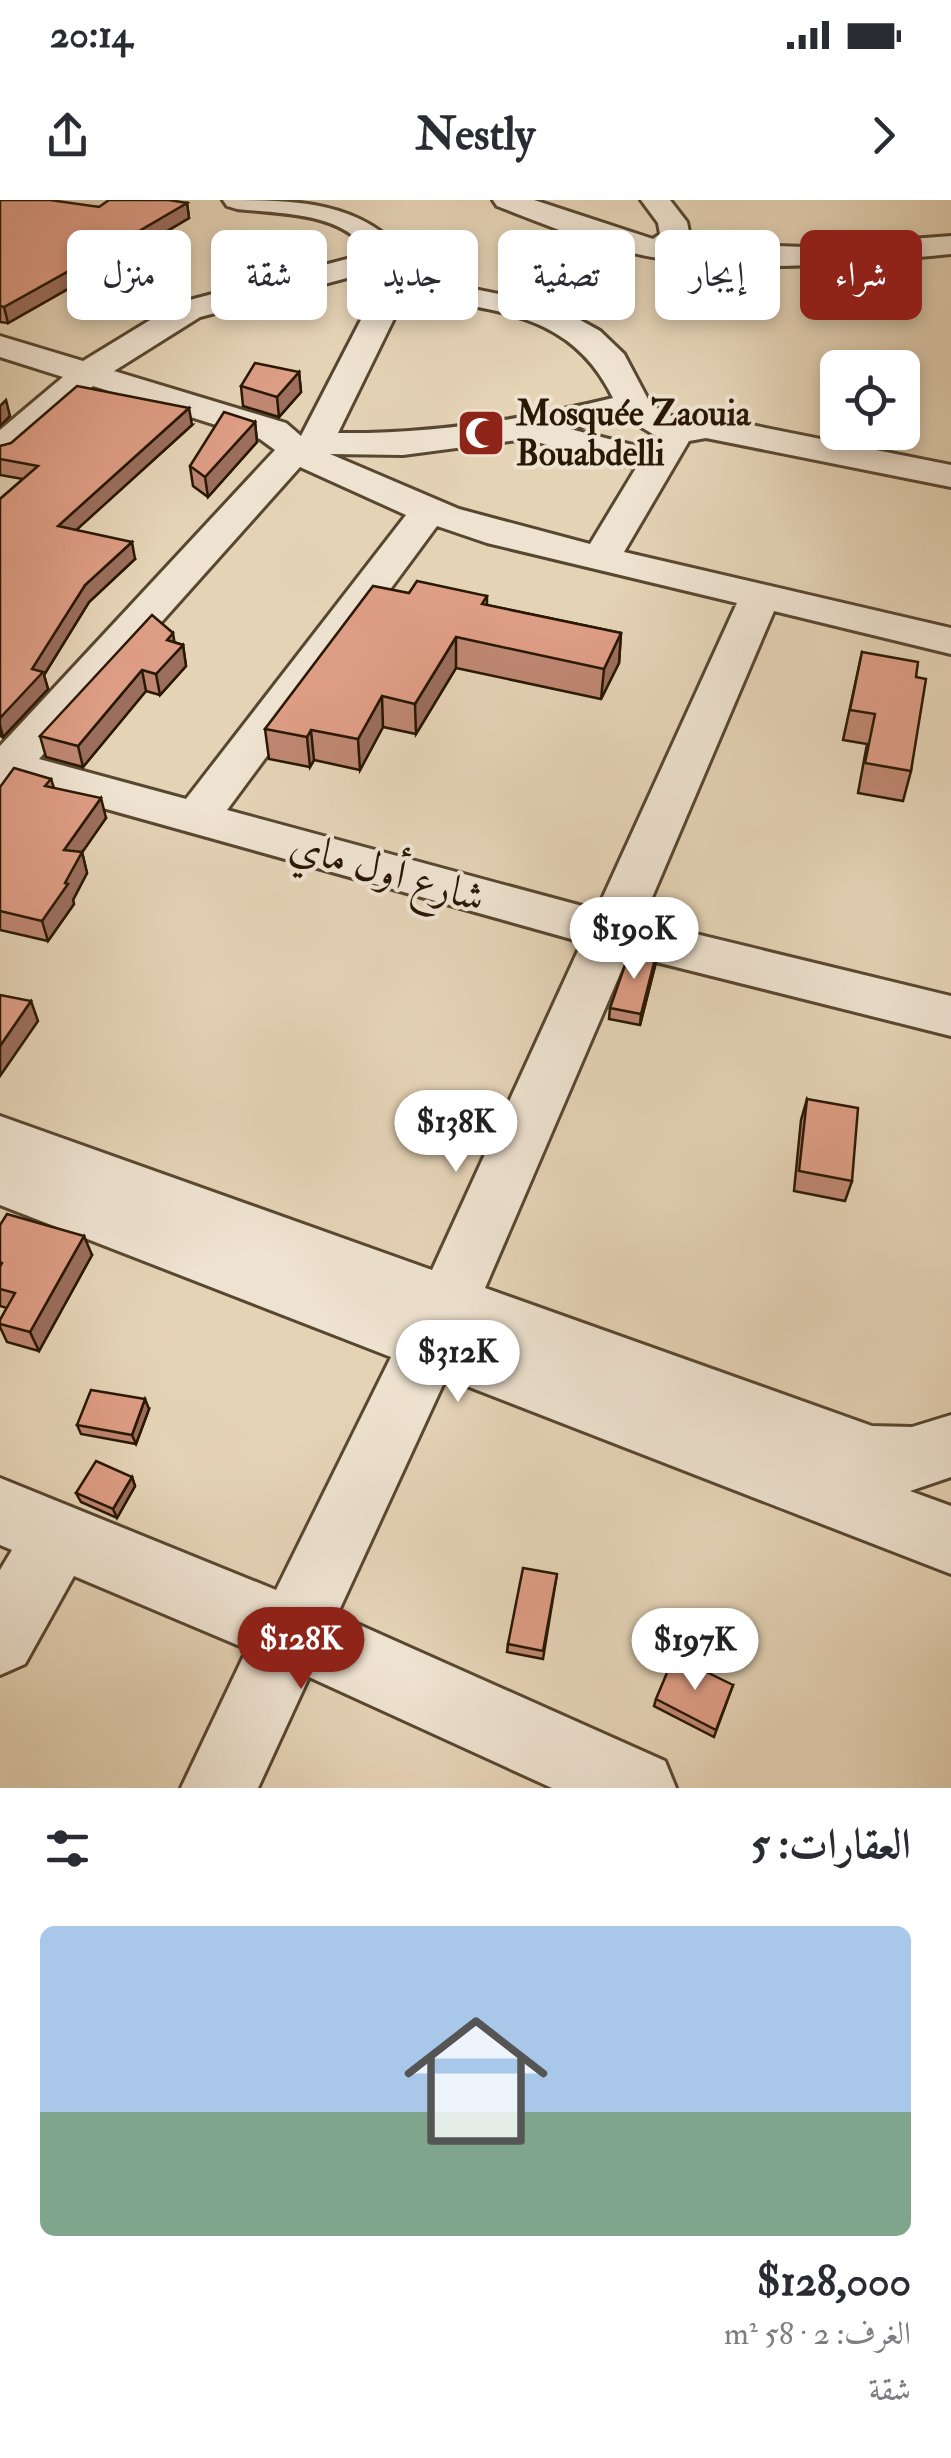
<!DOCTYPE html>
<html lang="ar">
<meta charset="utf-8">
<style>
:root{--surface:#fff;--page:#f2f2f3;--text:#2b2b33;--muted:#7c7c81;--line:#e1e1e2;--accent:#8f2418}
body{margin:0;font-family:"IM FELL Double Pica",Amiri,serif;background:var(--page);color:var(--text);direction:rtl;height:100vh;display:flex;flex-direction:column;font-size:38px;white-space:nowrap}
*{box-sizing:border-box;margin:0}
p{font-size:32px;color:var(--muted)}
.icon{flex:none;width:55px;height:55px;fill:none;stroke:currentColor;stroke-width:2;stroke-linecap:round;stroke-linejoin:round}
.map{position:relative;height:1588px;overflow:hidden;direction:ltr}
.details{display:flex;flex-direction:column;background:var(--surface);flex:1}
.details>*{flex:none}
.top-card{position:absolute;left:30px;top:30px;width:892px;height:90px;direction:rtl;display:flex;gap:20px}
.buttons{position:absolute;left:820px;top:150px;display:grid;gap:20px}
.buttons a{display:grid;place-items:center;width:100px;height:100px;border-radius:15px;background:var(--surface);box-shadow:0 5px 15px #0003;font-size:50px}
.price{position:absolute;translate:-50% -85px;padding:0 22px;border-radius:35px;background:#fff;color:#222;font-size:32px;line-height:65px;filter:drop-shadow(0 2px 5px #0008)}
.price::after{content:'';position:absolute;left:50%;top:60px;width:30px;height:22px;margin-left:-15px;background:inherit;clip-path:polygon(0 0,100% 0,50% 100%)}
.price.current{background:var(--accent);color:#fff}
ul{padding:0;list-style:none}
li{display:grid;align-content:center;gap:20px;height:530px;padding:0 40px}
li+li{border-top:2px solid var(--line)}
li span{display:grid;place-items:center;height:310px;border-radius:15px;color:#555}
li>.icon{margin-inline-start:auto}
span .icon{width:180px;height:180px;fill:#fffc;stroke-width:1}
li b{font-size:42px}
h2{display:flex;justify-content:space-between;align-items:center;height:120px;padding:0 40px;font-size:42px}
.pill{padding:0 35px;border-radius:15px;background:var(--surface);box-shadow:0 5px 15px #0003;font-size:35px;line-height:90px}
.pill.current{background:var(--accent);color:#fff}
.status{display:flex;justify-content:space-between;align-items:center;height:70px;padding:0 50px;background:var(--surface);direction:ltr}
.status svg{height:28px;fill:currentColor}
header{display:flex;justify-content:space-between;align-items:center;height:130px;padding:0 40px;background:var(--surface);font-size:45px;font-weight:700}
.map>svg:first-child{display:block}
</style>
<div class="status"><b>20:14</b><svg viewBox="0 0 49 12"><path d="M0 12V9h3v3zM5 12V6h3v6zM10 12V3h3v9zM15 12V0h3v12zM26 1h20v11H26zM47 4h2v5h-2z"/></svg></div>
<header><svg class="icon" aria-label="forward" viewBox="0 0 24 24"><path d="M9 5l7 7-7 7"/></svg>Nestly<svg class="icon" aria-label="share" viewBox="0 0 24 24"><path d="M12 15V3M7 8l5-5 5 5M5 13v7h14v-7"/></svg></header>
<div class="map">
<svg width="951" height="1588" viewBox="0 0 951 1588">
<rect width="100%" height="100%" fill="#e5d3b6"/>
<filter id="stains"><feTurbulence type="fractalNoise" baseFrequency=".002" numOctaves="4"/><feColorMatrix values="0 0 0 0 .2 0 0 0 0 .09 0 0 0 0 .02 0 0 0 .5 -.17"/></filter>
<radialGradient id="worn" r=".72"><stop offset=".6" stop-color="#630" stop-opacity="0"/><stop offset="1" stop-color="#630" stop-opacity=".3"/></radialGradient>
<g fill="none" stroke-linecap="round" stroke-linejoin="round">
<g stroke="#584730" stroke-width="6">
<path id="minor" d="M223,0C293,0 363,0 407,57L404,61L409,76L553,105L600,131L624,154L651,205L681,221L706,216L951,265V287L706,238L689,241L624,352L951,428V454L774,411L642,721L951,796V836L628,755L485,1088L872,1226L912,1227L951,1215V1277L910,1291L951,1306V1374L446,1178L337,1415L665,1561L676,1588H552L309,1477L258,1588H181L247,1449L74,1376L25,1464L0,1475V1370L12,1350L0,1345V1278L276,1390L391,1157L0,1005V916L432,1070L582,742L17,584L0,589V546L275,250L260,239L93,186L13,257L0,260V230L63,177L0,157V136L83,161L178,103L370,53C342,12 282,14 237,9L227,6ZM377,70L380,83L301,236L286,223L114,171L200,117ZM406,94C492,112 570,109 613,198C522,220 432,234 338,233ZM623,216L656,236L648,249L570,229ZM525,239L636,268L590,344L459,309L330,254L403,255ZM300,267L406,315L186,599L39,559ZM437,326L487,343L737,403L597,710L227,610Z
M493,0H534L653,39L660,34L658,23L641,0H670L687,22L690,37L686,43L806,47L951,36V54C854,63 755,74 658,58C602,49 550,26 497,6Z"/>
</g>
<use href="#minor" fill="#eee2d0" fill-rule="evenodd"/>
</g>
<path fill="#bf8772" stroke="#291804" stroke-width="2.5" d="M0,0L99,7L187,3L189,18L118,60H102L103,69L8,123L0,122Z
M299,172L301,192L279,217L243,206L241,186Z
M255,222L257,242L208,297L193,286L190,266Z
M192,225L76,330L135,359L89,402L44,475L48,489L3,537L0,536V299L23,279L0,275V246Z
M409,393L487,396V405L621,433L619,463L601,499L456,468L416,534L383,527L360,570L314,560L310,567L269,559L265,529Z
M174,442L183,445L186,466L160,495L146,491L83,567L46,557L40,536Z
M862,452L916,477L911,571L903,601L858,593L867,544L843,540Z
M51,579L54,588L106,618L82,652L87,673L73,700L74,704L48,741L0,730V587Z
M655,766L640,825L609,819L610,808Z
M807,899L852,981L845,1001L794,991L801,920Z
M0,1025L92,1055L39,1151L7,1142L0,1127V1120L7,1108L0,1106Z
M149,1209L136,1244L81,1234L77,1225Z
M132,1277L135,1286L117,1318L81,1302L76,1293Z
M557,1374L543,1459L507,1452L508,1444Z
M733,1485L714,1537L654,1506L656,1499Z"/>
<path fill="#9b6e5d" stroke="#291804" stroke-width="2.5" d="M187,3L189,18L118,60L115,45Z
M101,53L103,69L8,123L4,107Z
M299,172L301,192L279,217L277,197Z
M6,200L10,216L0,226V206Z
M189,208L192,225L62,343L58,326Z
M255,222L257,242L208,297L205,277Z
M132,342L135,359L89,402L44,475L48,489L3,537L0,525V518L85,385Z
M173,433L176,452L183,445L186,466L160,495L156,474L167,440Z
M621,433L619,463L601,499L604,469Z
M456,437V468L416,534L415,504Z
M142,470L146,491L83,567L78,546Z
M382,496L383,527L360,570L358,539Z
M311,530L314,560L310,567L307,537Z
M101,598L106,618L70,670L64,650Z
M82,652L87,673L73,700L74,704L48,741L42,721Z
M656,755L655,766L640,825L641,814Z
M31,801L38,821L0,876V846Z
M84,1036L92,1055L39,1151L30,1132Z
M145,1199L149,1209L136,1244L132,1235Z
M132,1277L135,1286L117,1318L113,1309Z"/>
<path fill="#de9d85" stroke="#291804" stroke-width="2.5" d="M0,0H50L99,7L109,0H169L187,3L115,45H73L101,53L4,107L0,106Z
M255,163L299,172L277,197L241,186Z
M77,186L189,208L58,326L132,342L85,385L32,469L43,472L0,518V299L38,266L0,259V246L11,243Z
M224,212L255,222L205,277L190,266Z
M417,381L487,396L482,404L621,433L604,469L456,437L415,504L382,496L358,539L311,530L307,537L265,529L373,386L409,393Z
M152,415L173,433L167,440L183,445L156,474L142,470L78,546L40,536Z
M862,452L918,462L916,477L926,479L911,571L865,563L875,514L850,510Z
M14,568L51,579L45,586L101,598L64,650L82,652L65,683L68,684L42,721L0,711V587Z
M631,748L656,755L641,814L610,808Z
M0,795L31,801L0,846Z
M807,899L858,908L852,981L799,971Z
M7,1014L84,1036L30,1132L0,1124V1120L15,1093L0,1089V1067L2,1063L0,1062V1025Z
M91,1190L145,1199L132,1235L77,1225Z
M96,1261L132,1277L113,1309L76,1293Z
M523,1368L557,1374L543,1451L508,1444Z
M674,1456L733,1485L716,1530L656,1499Z"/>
<defs>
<g id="mosque-square" transform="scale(2.5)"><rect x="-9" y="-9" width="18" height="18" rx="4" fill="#8f2418" stroke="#eee2d0"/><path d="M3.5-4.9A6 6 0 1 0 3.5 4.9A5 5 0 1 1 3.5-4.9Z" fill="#fff"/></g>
</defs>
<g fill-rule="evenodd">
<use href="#mosque-square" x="481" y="233"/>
</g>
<g text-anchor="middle" stroke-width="8" stroke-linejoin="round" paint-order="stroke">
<g font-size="35" font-weight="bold" fill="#291804" stroke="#eee2d0" text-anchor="start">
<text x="516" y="225">Mosquée Zaouia<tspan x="516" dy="40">Bouabdelli</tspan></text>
</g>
<g font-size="42" fill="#291804" stroke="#eee2d0">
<text transform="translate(388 670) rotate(16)" y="15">شارع أول ماي</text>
</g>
</g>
<rect width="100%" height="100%" filter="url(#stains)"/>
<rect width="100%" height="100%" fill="url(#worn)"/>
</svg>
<div class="buttons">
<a><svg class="icon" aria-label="locate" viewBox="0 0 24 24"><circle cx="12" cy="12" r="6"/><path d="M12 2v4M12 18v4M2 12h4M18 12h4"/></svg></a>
</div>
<b class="price" style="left:634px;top:782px">$190K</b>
<b class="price" style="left:456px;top:975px">$138K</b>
<b class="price" style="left:458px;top:1205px">$312K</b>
<b class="price current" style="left:301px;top:1492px">$128K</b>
<b class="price" style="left:695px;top:1493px">$197K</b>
<div class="top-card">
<a class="pill current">شراء</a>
<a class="pill">إيجار</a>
<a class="pill">تصفية</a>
<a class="pill">جديد</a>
<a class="pill">شقة</a>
<a class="pill">منزل</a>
</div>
</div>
<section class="details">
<h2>العقارات: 5<svg class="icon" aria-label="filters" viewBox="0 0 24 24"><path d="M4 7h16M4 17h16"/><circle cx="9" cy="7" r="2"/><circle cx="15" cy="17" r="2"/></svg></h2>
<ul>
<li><span style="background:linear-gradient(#a9c7e8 60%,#7fa58c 0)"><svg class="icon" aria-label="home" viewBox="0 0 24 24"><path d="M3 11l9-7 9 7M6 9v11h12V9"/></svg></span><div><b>$128,000</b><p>الغرف: 2 · 58 m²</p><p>شقة</p></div></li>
</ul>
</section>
